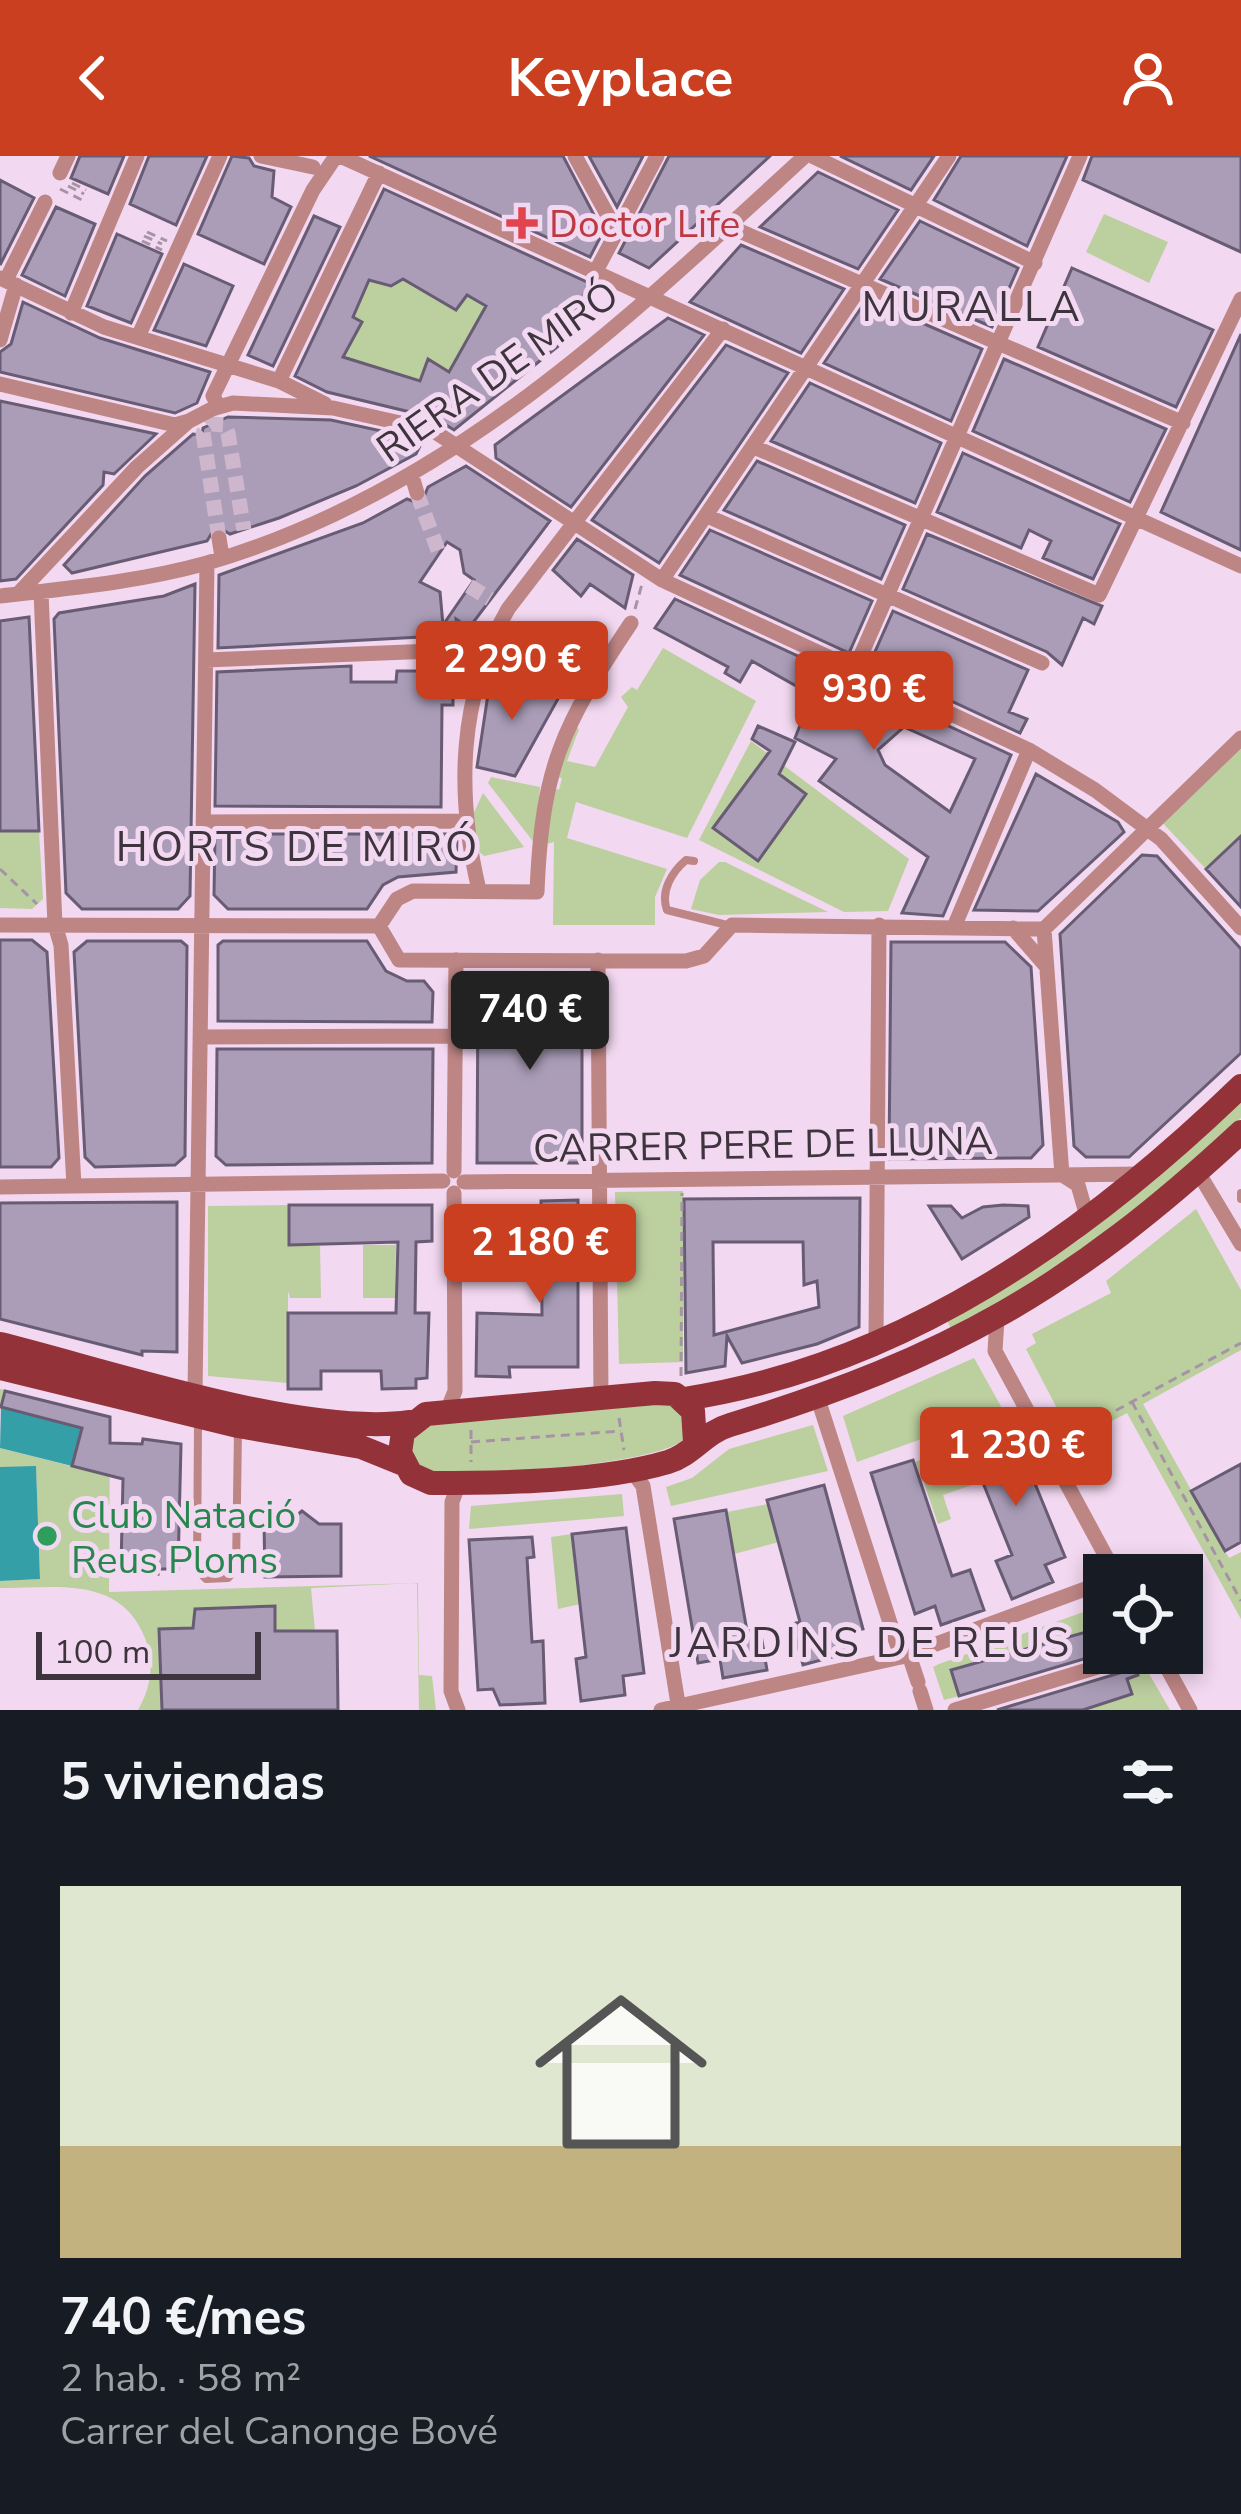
<!DOCTYPE html>
<html lang="es">
<meta charset="utf-8">
<style>
:root{--surface:#171b24;--page:#242831;--text:#f1f3f6;--muted:#9ea1a6;--accent:#c93f20}
body{margin:0;font-family:"Nunito Sans",sans-serif;background:var(--page);color:var(--text);height:100vh;display:flex;flex-direction:column;font-size:45px;white-space:nowrap}
*{box-sizing:border-box;margin:0}
p{font-size:39px;color:var(--muted)}
.icon{flex:none;width:66px;height:66px;fill:none;stroke:currentColor;stroke-width:2;stroke-linecap:round;stroke-linejoin:round}
.map{position:relative;height:1554px;overflow:hidden}
.sheet{display:flex;flex-direction:column;background:var(--surface);flex:1}
.sheet>*{flex:none}
.controls{position:absolute;left:1083px;top:1398px;display:grid;gap:24px}
.controls a{display:grid;place-items:center;width:120px;height:120px;border-radius:0px;background:var(--surface);box-shadow:0 6px 18px #0003;font-size:60px}
.scale{position:absolute;left:36px;bottom:30px;width:225px;box-sizing:border-box;padding-left:12px;border:6px solid #3e343d;border-top:0;font-size:33px;line-height:42px;white-space:nowrap;color:#3e343d;-webkit-text-stroke:9px #f2d8f0;paint-order:stroke}
.price{position:absolute;translate:-50% -102px;padding:0 27px;border-radius:12px;background:var(--accent);color:#fff;font-size:39px;line-height:78px;filter:drop-shadow(0 3px 6px #0008)}
.price::after{content:'';position:absolute;left:50%;top:72px;width:36px;height:27px;margin-left:-18px;background:inherit;clip-path:polygon(0 0,100% 0,50% 100%)}
.price.active{background:#222;color:#fff}
ul{padding:0;list-style:none}
li{display:grid;align-content:center;gap:24px;height:636px;padding:0 60px}
li span{display:grid;place-items:center;height:372px;border-radius:0px;color:#555}
li>.icon{margin-inline-start:auto}
span .icon{width:216px;height:216px;fill:#fffc;stroke-width:1}
li b{font-size:51px}
h2{display:flex;justify-content:space-between;align-items:center;height:144px;padding:0 60px;font-size:51px}
header{display:flex;justify-content:space-between;align-items:center;height:156px;padding:0 60px;background:var(--accent);color:#fff;font-size:54px;font-weight:700}
.map>svg:first-child{display:block}
</style>
<header><svg class="icon" aria-label="back" viewBox="0 0 24 24"><path d="M15 5l-7 7 7 7"/></svg>Keyplace<svg class="icon" aria-label="person" viewBox="0 0 24 24"><circle cx="12" cy="8" r="4"/><path d="M4 21q1-7 8-7t8 7"/></svg></header>
<div class="map">
<svg width="1241" height="1554" viewBox="0 0 1241 1554">
<rect width="100%" height="100%" fill="#f2d8f0"/>
<path fill="#bccf9f" d="M1104,58L1168,86L1149,127L1086,96Z
M403,123L456,154L467,139L486,150L449,216L429,204L420,225L343,203L362,167L353,161L369,124Z
M663,492L756,545L687,682L576,646L567,682L667,713L655,741V769H553L554,686L546,688L551,631L559,634L562,622L553,620L572,570L579,573L567,605L595,611L628,551L621,541L632,531L637,534Z
M1241,582V680L1206,713L1158,662Z
M751,585L909,703L888,755L844,756L699,684Z
M491,621L540,631L535,688L488,627Z
M483,637L524,691L484,700L476,693L471,663Z
M0,675H39L43,743L32,753L0,752Z
M719,706H725L828,756L719,759L691,753L700,724Z
M1241,944V962L1112,1075L952,1176L947,1164L1079,1084Z
M683,1035V1206L619,1208L615,1036Z
M289,1049V1090H320L321,1142H290L288,1135V1227L208,1220V1050Z
M1196,1053L1241,1134V1194L1143,1248L1229,1402L1241,1396V1463L1127,1257L1074,1285L1026,1193L1036,1187L1032,1178L1111,1137L1106,1125Z
M363,1089H396L395,1142H363Z
M974,1202L1003,1254L857,1306L843,1260Z
M0,1233L5,1234L110,1261L109,1435L110,1436L418,1427L419,1519L432,1520L436,1554H419L417,1427L311,1432L315,1475H275L274,1450L196,1453L193,1472L159,1473L162,1554H138C151,1532 155,1507 145,1482C120,1419 57,1432 0,1432V1425L40,1423L36,1311H0V1292L110,1320V1261L6,1235L0,1255Z
M669,1247L683,1257L684,1283C661,1308 473,1322 434,1317C423,1315 418,1308 412,1300L411,1282L424,1268Z
M813,1269L828,1315L671,1350L666,1331L692,1322L729,1293Z
M959,1289L975,1328L943,1339L951,1363L938,1368L924,1327L939,1321L937,1316L921,1321L915,1306Z
M622,1338L624,1360L469,1373L471,1350Z
M768,1348L779,1386L734,1398L727,1356Z
M572,1378L580,1448L558,1453L551,1381Z
M1100,1450L1104,1471L952,1513L959,1540L944,1544L933,1511L939,1508Z
M1144,1509L1170,1554H1083L1132,1539L1127,1523L1138,1519L1135,1510Z"/>
<path fill="#349fa6" d="M1,1251L82,1272L72,1310L0,1292Z
M36,1310L40,1423L0,1425V1311Z"/>
<path fill="#ab9db8" stroke="#685b74" stroke-width="3" fill-rule="evenodd" d="M80,0H124L108,38L71,22Z
M149,0H207L176,69L130,48Z
M232,0L249,2L254,10L274,15L272,41L291,51L264,108L198,78Z
M369,0H563L603,76L590,101Z
M589,0H643L617,51Z
M669,0H770L649,112L619,97Z
M840,0H934L911,34Z
M961,0H1067L1027,90L934,44Z
M1092,0H1241V96L1083,24Z
M818,16L898,54L858,113L760,71Z
M0,24L34,42L0,109Z
M384,33L589,127L562,187L454,274L435,262L327,236L295,220ZM403,123L456,154L467,139L486,150L449,216L428,203L420,225L343,201L362,166L353,161L369,124L391,130Z
M56,51L95,68L65,140L22,119Z
M314,60L340,71L273,210L248,199Z
M920,65L1018,112L992,171L880,123Z
M117,78L162,98L131,167L87,150Z
M741,89L844,133L801,197L690,146Z
M184,108L233,130L206,190L154,174Z
M1072,112L1213,174L1176,251L1038,191Z
M867,143L982,193L951,265L824,207Z
M23,146L100,182L210,216L197,247L175,257L0,216V196L11,188Z
M668,162L704,179L571,351L496,302L495,289Z
M1241,178V394L1161,356Z
M726,189L788,217L659,407L592,364Z
M1004,203L1166,273L1130,346L973,275Z
M810,227L941,287L915,347L771,285Z
M0,245L156,278L114,318L104,316L103,329L16,423L0,425Z
M228,261L331,264L423,284L416,298L356,330L279,362L230,378L216,370L207,385L72,417L64,409L145,320L193,278L202,279L203,272Z
M963,297L1120,368L1093,423L1043,402L1051,385L1029,374L1021,392L937,356Z
M757,305L905,369L881,423L724,354Z
M466,310L550,365L469,472L456,463L457,479L218,492L219,419L363,367L407,343L421,348L428,331ZM447,386L460,394L464,417L474,424L443,469L440,436L420,426Z
M710,374L872,445L849,497L680,419Z
M927,378L1102,450L1094,468L1083,462L1062,509L1047,496L903,433Z
M577,383L633,419L625,452L590,428L581,440L553,414Z
M195,428L190,740L178,753H82L66,737L54,463L59,457L164,440Z
M675,443L1011,599L943,760L902,757L928,701L819,625L836,603L795,582L812,539L752,505L740,526L725,517L728,511L655,472ZM904,571L975,603L950,656L885,609L878,594Z
M893,455L1028,514L1009,556L1027,563L1020,577L870,507Z
M29,461L39,675H0V465Z
M351,510V526H396L397,515H453V549H442L441,651L215,650L217,516Z
M503,515L559,541L515,620L477,611L490,525Z
M758,570L795,586L779,618L806,638L758,705L713,672L770,595L752,583Z
M1036,618L1118,666L1124,676L1038,755L974,754Z
M215,678H457L456,716L398,721L383,729L367,753H228L214,739Z
M1241,680V751L1206,713Z
M1142,699L1157,700L1241,793V897L1129,1001H1086L1074,990L1060,778Z
M0,784H32L47,796L59,1002L51,1011H0Z
M87,785H181L187,790L185,1000L175,1009L95,1011L85,1001L74,796Z
M223,785H367L386,815L407,825H424L433,836L432,866L218,865V789Z
M891,786H1005L1031,811L1043,989L1031,1002L889,1003Z
M487,826L574,827L582,835V1007H477L478,835Z
M217,893H433L432,1007L226,1009L216,1000Z
M860,1042L859,1171L817,1188L742,1207L727,1180L725,1210L686,1217L684,1043ZM713,1086H803L804,1129L817,1125L819,1151L714,1179Z
M578,1044V1211H509L510,1221L476,1220L477,1157L542,1159L541,1045Z
M177,1046V1196L142,1195V1199L0,1163V1047Z
M289,1049H432V1085L416,1086L415,1157H429L427,1222L416,1223V1232L382,1233L381,1215H321V1233H288V1157H396L398,1086L289,1089Z
M1003,1049L1028,1050L1029,1061L962,1103L929,1050H951L962,1062L983,1051Z
M5,1235L110,1261V1287L142,1288L143,1283L181,1288L178,1413H158V1418L121,1412L123,1323L72,1310L82,1272L1,1251Z
M1009,1264L1065,1401L1045,1409L1053,1426L1012,1443L996,1405L1012,1399L965,1282Z
M913,1304L952,1420L970,1414L984,1454L941,1469L935,1450L915,1458L871,1317Z
M1241,1308V1386L1225,1395L1191,1335Z
M824,1329L863,1473L842,1478L847,1497L803,1509L792,1468L800,1466L767,1344Z
M726,1354L747,1475L760,1473L767,1514L723,1522L720,1503L698,1507L674,1363Z
M302,1355L319,1368H341V1420L265,1421L264,1367H287Z
M626,1372L644,1517L623,1520L625,1539L581,1545L576,1503L586,1501L572,1378Z
M532,1381L534,1401L527,1402L532,1486L543,1485L545,1547L500,1549L493,1533L478,1534L469,1384Z
M275,1450V1475H337L338,1554H162L159,1473L193,1472L195,1453Z
M1104,1471V1497L959,1540L951,1514Z
M1136,1512L1138,1519L1127,1523L1132,1538L1083,1554H997Z"/>
<g fill="none" stroke-linecap="round" stroke-linejoin="round">
<path stroke="#ceb7cc" stroke-width="15" stroke-dasharray="15 8" stroke-linecap="butt" d="M417,337L439,397
M219,382L203,277L212,268L224,269L228,277L244,374
M469,430L490,443"/>
<path stroke="#a693a5" stroke-width="3" stroke-dasharray="9 6" stroke-linecap="butt" d="M72,27L86,34
M68,30L84,38
M60,33L82,44
M147,76L167,85
M144,80L162,88
M142,85L162,94
M635,453L642,428
M0,713L37,748
M681,1220L682,1037
M1132,1246L1241,1445
M619,1262L624,1294
M471,1274V1306
M1063,1283L1241,1187
M471,1286L621,1275"/>
<path stroke="#be8585" stroke-width="8" d="M694,705L686,704C672,716 660,735 667,754L727,769
M1241,1037V1043
M198,1268L197,1414L206,1423L228,1422L236,1413L238,1274"/>
<path stroke="#be8585" stroke-width="15" d="M261,0L313,11
M340,0L1241,410
M575,0L617,76
M812,0L1035,107
M60,17L68,0
M728,70L1183,267
M596,115L657,0
M0,122L104,171L279,225L325,248
M6,124L45,46
M71,157L137,0
M138,181L220,0
M0,184L16,129
M279,225L379,17
M0,228L175,269L189,265
M219,251L213,240L313,34L336,0
M754,291L1099,439L1241,143
M412,320L417,337
M707,360L1042,507
M219,382L222,401
M662,424L949,0
M41,436L55,769L61,789L74,1030
M18,438L137,311L189,265L212,253L233,247L333,252L432,274L662,424L1029,594L1095,634L1161,683L1241,772
M0,440C70,432 139,426 207,407C448,337 625,165 805,0
M631,467C562,570 542,611 537,736L413,735L397,743L379,770L399,804L686,805L704,800L732,769L1044,773
M206,504L485,493L583,539
M854,515L1080,0
M203,666L463,665
M479,734C456,637 458,542 508,453L723,173
M0,769L379,770
M954,771L1029,594
M1013,772L1046,810
M1044,773L1241,582
M1044,773L1062,1019
M598,804L601,1244
M200,881L455,880
M454,1015L456,804
M1198,1016L1241,1088
M1064,1020L1078,1029L1088,1064
M464,1026L1141,1018
M0,1031L443,1025
M997,1163L995,1195L1116,1419
M876,1186L879,769
M195,1237L207,407
M818,1243L901,1501
M447,1255L455,1235L454,1037
M630,1312L643,1330L679,1554
M1159,1497L1190,1554
M909,1499L918,1526
M920,1535L926,1554
M458,1554L451,1535L452,1346L459,1327
M661,1554L901,1501L1104,1426
M955,1554L1144,1497"/>
<path stroke="#943239" stroke-width="24" d="M0,1188C109,1215 304,1281 410,1266
M0,1212L238,1270L361,1291L403,1308
M684,1243C902,1210 1086,1080 1241,930
M695,1286L693,1255L675,1238L655,1237L426,1258L403,1276L400,1297L411,1318L431,1327C502,1327 600,1326 668,1306C692,1299 705,1276 730,1269C948,1203 1074,1131 1241,976"/>
</g>
<path fill="#e0444e" stroke="#f2d8f0" stroke-width="4.5" d="M516 49h12v12h12v12h-12v12h-12v-12h-12v-12h12z"/>
<circle fill="#2e9e5b" stroke="#f2d8f0" stroke-width="4.5" cx="47" cy="1380" r="12"/>
<g text-anchor="middle" stroke-width="10" stroke-linejoin="round" paint-order="stroke">
<g font-size="39" fill="#be3a42" stroke="#f2d8f0" text-anchor="start">
<text x="549" y="81">Doctor Life</text>
</g>
<g font-size="39" fill="#3e343d" stroke="#f2d8f0">
<text transform="translate(497 215) rotate(-35)" y="14">RIERA DE MIRÓ</text>
<text transform="translate(763 988) rotate(-1)" y="14">CARRER PERE DE LLUNA</text>
</g>
<g font-size="39" fill="#27864d" stroke="#f2d8f0" text-anchor="start">
<text x="71" y="1372">Club Natació<tspan x="71" dy="45">Reus Ploms</tspan></text>
</g>
<g font-size="42" letter-spacing="3" fill="#3e343d" stroke="#f2d8f0">
<text x="972" y="165">MURALLA</text>
<text x="298" y="705">HORTS DE MIRÓ</text>
<text x="871" y="1501">JARDINS DE REUS</text>
</g>
</g>
</svg>
<div class="controls">
<a><svg class="icon" aria-label="locate" viewBox="0 0 24 24"><circle cx="12" cy="12" r="6"/><path d="M12 2v4M12 18v4M2 12h4M18 12h4"/></svg></a>
</div>
<div class="scale">100 m</div>
<b class="price" style="left:512px;top:567px">2 290 €</b>
<b class="price" style="left:874px;top:597px">930 €</b>
<b class="price active" style="left:530px;top:917px">740 €</b>
<b class="price" style="left:540px;top:1150px">2 180 €</b>
<b class="price" style="left:1016px;top:1353px">1 230 €</b>
</div>
<section class="sheet">
<h2>5 viviendas<svg class="icon" aria-label="filters" viewBox="0 0 24 24"><path d="M4 7h16M4 17h16"/><circle cx="9" cy="7" r="2"/><circle cx="15" cy="17" r="2"/></svg></h2>
<ul>
<li><span style="background:linear-gradient(#dfe7d0 70%,#c2b280 0)"><svg class="icon" aria-label="home" viewBox="0 0 24 24"><path d="M3 11l9-7 9 7M6 9v11h12V9"/></svg></span><div><b>740 €/mes</b><p>2 hab. · 58 m²</p><p>Carrer del Canonge Bové</p></div></li>
</ul>
</section>
